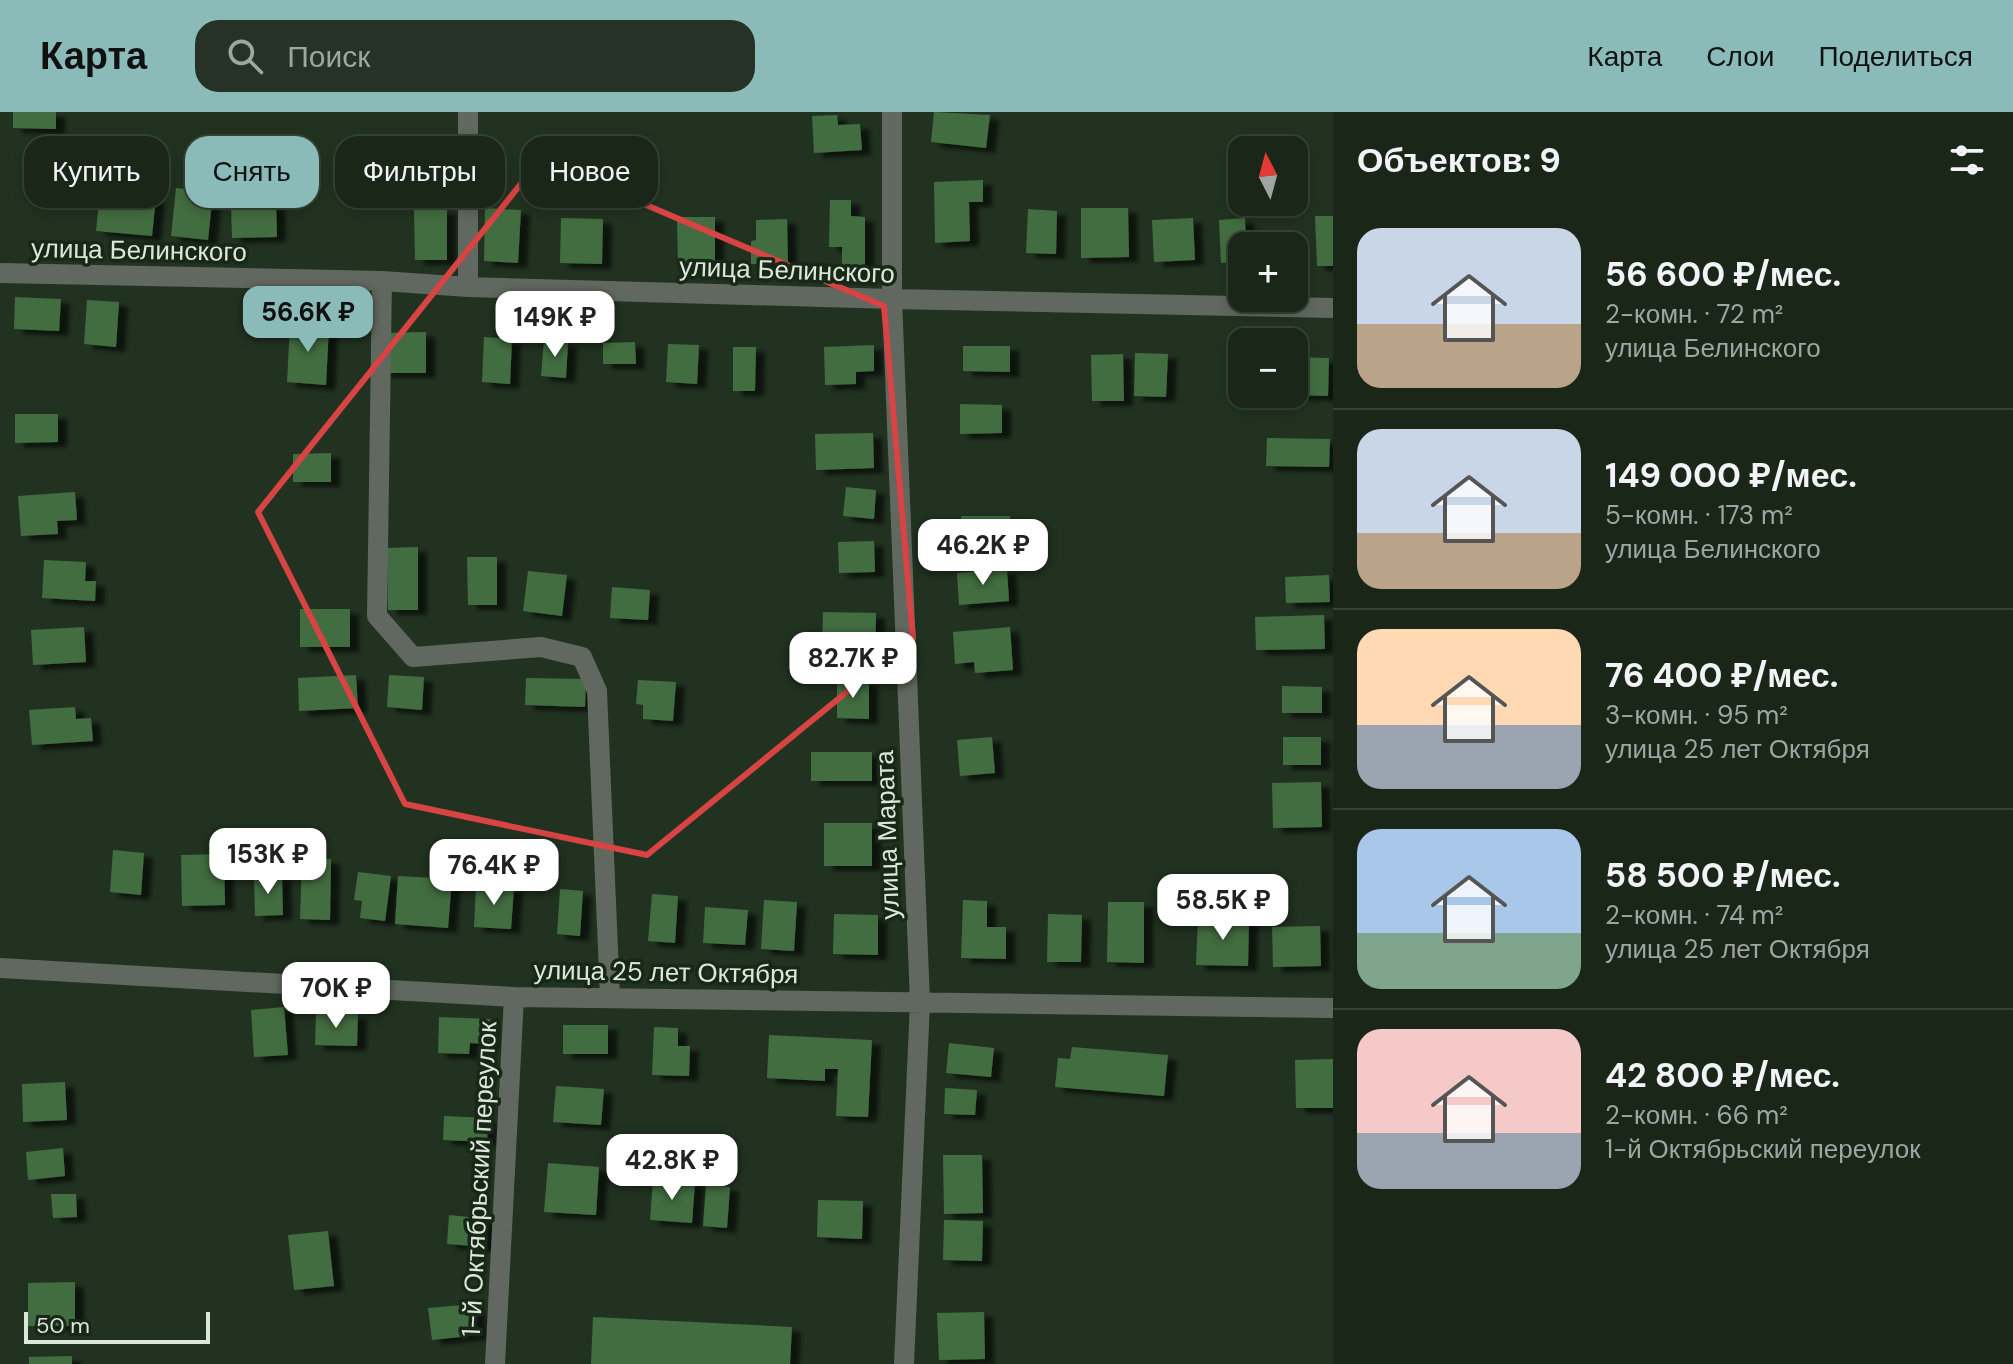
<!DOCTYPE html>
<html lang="ru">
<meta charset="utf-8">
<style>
:root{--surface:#192618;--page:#263225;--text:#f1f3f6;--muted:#9fa5a2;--line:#374337;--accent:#8bbbb9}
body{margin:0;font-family:"DM Sans",sans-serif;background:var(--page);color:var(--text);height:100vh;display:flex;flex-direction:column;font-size:30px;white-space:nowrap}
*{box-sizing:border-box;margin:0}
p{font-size:26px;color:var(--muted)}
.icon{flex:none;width:44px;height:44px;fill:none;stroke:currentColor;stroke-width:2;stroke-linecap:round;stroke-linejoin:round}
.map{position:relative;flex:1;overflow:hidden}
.details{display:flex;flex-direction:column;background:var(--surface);width:680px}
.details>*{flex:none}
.guide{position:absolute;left:24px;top:24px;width:760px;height:72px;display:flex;gap:16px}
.needle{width:52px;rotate:354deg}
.buttons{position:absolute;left:1228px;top:24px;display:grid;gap:16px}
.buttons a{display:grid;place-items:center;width:80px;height:80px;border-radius:16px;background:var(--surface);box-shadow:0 4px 12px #0003,0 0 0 2px var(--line);font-size:40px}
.scale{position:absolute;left:24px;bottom:20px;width:186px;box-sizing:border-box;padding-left:8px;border:4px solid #dce6db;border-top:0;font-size:22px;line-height:28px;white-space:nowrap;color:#dce6db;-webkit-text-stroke:6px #172817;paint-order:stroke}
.price{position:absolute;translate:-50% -68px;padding:0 18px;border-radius:16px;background:#fff;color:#222;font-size:26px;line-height:52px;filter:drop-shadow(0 2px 4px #0008)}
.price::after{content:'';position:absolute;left:50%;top:48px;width:24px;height:18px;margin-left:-12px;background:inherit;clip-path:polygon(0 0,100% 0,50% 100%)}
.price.active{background:var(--accent);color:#111}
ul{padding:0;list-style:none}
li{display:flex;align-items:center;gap:24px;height:200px;padding:0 24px}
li+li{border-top:2px solid var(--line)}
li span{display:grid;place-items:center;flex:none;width:224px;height:160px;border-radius:24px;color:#555}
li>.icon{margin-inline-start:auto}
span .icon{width:96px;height:96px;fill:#fffc;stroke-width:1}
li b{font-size:34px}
h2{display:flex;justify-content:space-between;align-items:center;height:96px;padding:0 24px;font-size:34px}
.tag{padding:0 28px;border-radius:24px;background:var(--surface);box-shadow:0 4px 12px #0003,0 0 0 2px var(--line);font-size:28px;line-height:72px}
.tag.active{background:var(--accent);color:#111}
header{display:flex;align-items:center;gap:48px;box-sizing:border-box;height:112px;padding:0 40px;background:var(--accent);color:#111}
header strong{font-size:38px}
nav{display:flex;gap:44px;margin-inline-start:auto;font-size:28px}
.search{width:560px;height:72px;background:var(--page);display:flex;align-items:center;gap:20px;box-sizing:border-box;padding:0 28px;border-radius:24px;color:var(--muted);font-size:30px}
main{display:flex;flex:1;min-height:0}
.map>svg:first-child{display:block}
</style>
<header>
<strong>Карта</strong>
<div class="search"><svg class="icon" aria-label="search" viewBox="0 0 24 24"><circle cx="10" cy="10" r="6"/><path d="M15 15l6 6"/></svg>Поиск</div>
<nav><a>Карта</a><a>Слои</a><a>Поделиться</a></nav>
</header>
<main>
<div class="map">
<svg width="1333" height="1252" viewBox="0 0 1333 1252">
<defs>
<filter id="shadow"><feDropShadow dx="9" dy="5" stdDeviation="2" flood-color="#0009"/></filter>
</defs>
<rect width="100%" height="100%" fill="#213220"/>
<path fill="#426d40" filter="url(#shadow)" d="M13,0H56V17L13,16Z
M934,0L990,3L986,36L931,30Z
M837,3L838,13L860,12L862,38L814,41L812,4Z
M983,68V90H969L970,129L935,131L934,70Z
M176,76L213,80L208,128L171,124Z
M100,80L156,85L152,124L96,119Z
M830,88H851V104L865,105V154H842V135H829Z
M276,91L277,125L232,126L231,92Z
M485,96L521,98L518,151L484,149Z
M1081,96H1128L1129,145L1081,146Z
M414,97H447V148H415Z
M1028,97L1057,99L1056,142L1026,141Z
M1315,104H1333V154H1317Z
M677,105H715V152H678Z
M561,106L603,107L602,152L560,151Z
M1193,106L1195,148L1154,150L1152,108Z
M1245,106L1246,134H1242V150L1221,151L1219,108Z
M787,107L788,151L751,152V129L756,128V108Z
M15,185L61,187L59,219L14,217Z
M87,188L119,190L116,235L84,232Z
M290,212L329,214L326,273L287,270Z
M426,220V261H382V221Z
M484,225L512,227L510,272L482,270Z
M544,228L568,230L566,266L541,264Z
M635,230L636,252H603V231Z
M668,232L699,233L697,272L666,270Z
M874,233V259L856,260V272L825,273L824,235Z
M963,234H1010V260L963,259Z
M733,235H756L755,279H733Z
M1135,241L1168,242L1166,285L1134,284Z
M1123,242L1124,289H1092L1091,243Z
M1294,245L1329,246L1328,284L1294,283Z
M960,292L1002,293V321L960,322Z
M15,302H58V330L15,331Z
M873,321L874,356L816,358L815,322Z
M1267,326L1330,327L1329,355L1266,354Z
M331,341V370H293V342Z
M846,375L876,378L874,407L843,404Z
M75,380L77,408L57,409L58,422L21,424L18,384Z
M961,404H1010V431H961Z
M874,429L875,460L839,461L838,430Z
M418,435V498H388L387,436Z
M467,445H497V493H468Z
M44,448L86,450L85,469H96L95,489L42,486Z
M1007,457L1009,489L959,493L957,461Z
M528,459L567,463L562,504L523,499Z
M1329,463L1330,490L1286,491L1285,465Z
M612,475L650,478L648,508L610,506Z
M300,497H350V535H300Z
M823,500L876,501L875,552L844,551L845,537L822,536Z
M1324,503L1325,537L1256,538L1255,505Z
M84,515L86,550L33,553L31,518Z
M1010,515L1013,558L975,561L974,550L955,552L953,520Z
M356,563L358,596L299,599L298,566Z
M389,563L424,565L422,598L387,595Z
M526,566L586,567L585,595L525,593Z
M638,568L676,570L673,609L643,607V593L636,592Z
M837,568L869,569V607L837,606Z
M1282,574L1322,575V601H1282Z
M75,595L76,607L91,606L93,629L32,633L29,598Z
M992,625L995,661L960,664L957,628Z
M1283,625H1321V653H1283Z
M811,640H872V669H811Z
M1321,670L1322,715L1273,716L1272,671Z
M824,711H872V754H824Z
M113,738L144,741L141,783L110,780Z
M224,742L225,793L182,794L181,743Z
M302,747H331L330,808L300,807Z
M358,760L391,764L385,809L360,806L362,789L354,788Z
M282,763L283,803L255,804L254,764Z
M398,764L452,767L448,816L395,812Z
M476,773L514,775L511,817L474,815Z
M560,777L583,779L580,824L557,822Z
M652,782L678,784L675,831L648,829Z
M764,788L797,790L794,839L761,837Z
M963,788L987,789V815H1006V847L961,846Z
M1108,790H1144V851L1107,850Z
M705,795L748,798L745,833L703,831Z
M834,802L878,803V843L833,842Z
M1048,802L1082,803L1081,850H1047Z
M1198,806L1249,808L1248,854L1196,853Z
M1320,814L1321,854L1273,855L1272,815Z
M284,895L288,943L254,945L251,898Z
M316,901L358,902L357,934L315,933Z
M439,905L490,907V932L470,931L469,942L438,941Z
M563,913H608V942H563Z
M654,915L678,916V934H690L689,964L652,963Z
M769,923L872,928L868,1005L836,1004L838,957H825V969L767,966Z
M949,931L994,936L991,965L946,961Z
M1072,935L1168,943L1164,984L1055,975L1058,946L1070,947Z
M1333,947V996H1296L1295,948Z
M65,970L67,1008L23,1010L22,972Z
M556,974L604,977L601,1013L553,1010Z
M945,976L977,978L975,1003L944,1002Z
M444,1004L488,1006L487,1030L443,1028Z
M63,1036L65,1064L28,1068L26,1040Z
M943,1043H982L983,1101L944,1102Z
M548,1051L599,1055L596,1103L544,1100Z
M653,1068L695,1071L692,1111L650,1108Z
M706,1073L730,1075L727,1116L703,1114Z
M51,1082H76L77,1105L53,1106Z
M818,1088L863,1089L862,1127L817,1125Z
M449,1103L488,1107L486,1135L447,1132Z
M944,1108L983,1109L982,1149L943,1148Z
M328,1119L334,1174L294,1178L288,1123Z
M75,1170V1214H28V1171Z
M475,1192L478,1223L432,1228L428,1196Z
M984,1200L985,1247L939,1248L937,1201Z
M593,1205L792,1215L790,1252H591Z
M72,1244V1252H29V1245Z"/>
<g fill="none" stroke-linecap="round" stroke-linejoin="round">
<path stroke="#60685f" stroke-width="20" d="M892,0V187L920,890L904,1252
M0,161L382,169L468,175L892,187L1333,196
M382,169L377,504L413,545L541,535L582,545L597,579L610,884
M468,175V0
M0,856L514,885L1333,896
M495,1252L514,885"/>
</g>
<path fill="none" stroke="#d74443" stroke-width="6" stroke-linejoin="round" d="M540,48L884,194L913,526L647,743L405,692L258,400Z"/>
<g text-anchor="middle" stroke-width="7" stroke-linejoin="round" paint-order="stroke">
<g font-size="26" fill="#dce6db" stroke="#172817">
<text transform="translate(139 138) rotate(1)" y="9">улица Белинского</text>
<text transform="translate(787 158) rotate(2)" y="9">улица Белинского</text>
<text transform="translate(887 723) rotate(-92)" y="9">улица Марата</text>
<text transform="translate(666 860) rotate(1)" y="9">улица 25 лет Октября</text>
<text transform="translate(479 1067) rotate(-87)" y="9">1-й Октябрьский переулок</text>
</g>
</g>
</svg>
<div class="buttons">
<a><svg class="needle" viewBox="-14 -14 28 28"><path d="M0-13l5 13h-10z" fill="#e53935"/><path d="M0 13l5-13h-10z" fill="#9fa5a2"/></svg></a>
<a>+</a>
<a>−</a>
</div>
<div class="scale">50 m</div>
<b class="price active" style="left:308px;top:242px">56.6K ₽</b>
<b class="price" style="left:555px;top:247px">149K ₽</b>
<b class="price" style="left:983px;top:475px">46.2K ₽</b>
<b class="price" style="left:853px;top:588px">82.7K ₽</b>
<b class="price" style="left:268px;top:784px">153K ₽</b>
<b class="price" style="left:494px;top:795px">76.4K ₽</b>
<b class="price" style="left:1223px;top:830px">58.5K ₽</b>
<b class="price" style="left:336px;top:918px">70K ₽</b>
<b class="price" style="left:672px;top:1090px">42.8K ₽</b>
<div class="guide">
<a class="tag">Купить</a>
<a class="tag active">Снять</a>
<a class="tag">Фильтры</a>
<a class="tag">Новое</a>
</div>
</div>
<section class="details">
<h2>Объектов: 9<svg class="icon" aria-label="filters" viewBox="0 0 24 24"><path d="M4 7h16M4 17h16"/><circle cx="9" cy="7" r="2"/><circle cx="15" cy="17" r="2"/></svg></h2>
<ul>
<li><span style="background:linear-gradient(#c9d6e8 60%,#b9a48a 0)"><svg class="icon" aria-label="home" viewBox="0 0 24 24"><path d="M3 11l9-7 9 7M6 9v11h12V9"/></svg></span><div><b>56 600 ₽/мес.</b><p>2-комн. · 72 m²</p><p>улица Белинского</p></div></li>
<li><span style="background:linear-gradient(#c9d6e8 65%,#b9a48a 0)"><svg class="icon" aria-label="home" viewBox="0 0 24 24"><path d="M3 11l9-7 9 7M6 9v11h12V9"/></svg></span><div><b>149 000 ₽/мес.</b><p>5-комн. · 173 m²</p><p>улица Белинского</p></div></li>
<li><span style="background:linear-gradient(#ffd9b3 60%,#9aa5b1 0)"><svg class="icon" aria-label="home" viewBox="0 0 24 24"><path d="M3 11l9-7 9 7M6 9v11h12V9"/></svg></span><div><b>76 400 ₽/мес.</b><p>3-комн. · 95 m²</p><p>улица 25 лет Октября</p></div></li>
<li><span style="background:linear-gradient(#a9c7e8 65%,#7fa58c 0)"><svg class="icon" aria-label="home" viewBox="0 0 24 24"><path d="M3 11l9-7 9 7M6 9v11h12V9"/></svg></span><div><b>58 500 ₽/мес.</b><p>2-комн. · 74 m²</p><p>улица 25 лет Октября</p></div></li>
<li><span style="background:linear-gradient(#f6c9c9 65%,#9aa5b1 0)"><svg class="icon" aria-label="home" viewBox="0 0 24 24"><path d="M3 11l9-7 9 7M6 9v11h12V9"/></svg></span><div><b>42 800 ₽/мес.</b><p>2-комн. · 66 m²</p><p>1-й Октябрьский переулок</p></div></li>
</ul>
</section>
</main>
